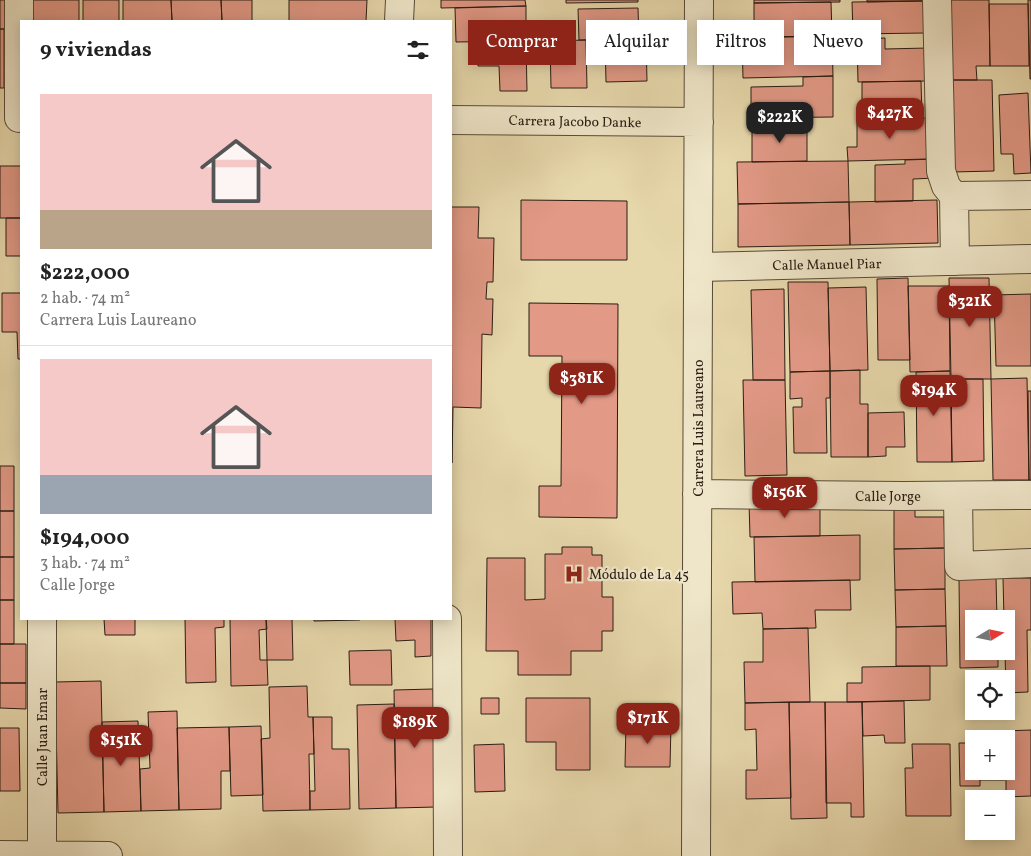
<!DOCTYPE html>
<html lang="es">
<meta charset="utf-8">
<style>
:root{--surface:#fff;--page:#f2f2f2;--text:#222;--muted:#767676;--line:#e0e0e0;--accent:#8f2418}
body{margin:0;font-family:Vollkorn,serif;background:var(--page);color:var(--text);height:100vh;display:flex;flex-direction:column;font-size:19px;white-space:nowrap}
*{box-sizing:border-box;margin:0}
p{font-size:16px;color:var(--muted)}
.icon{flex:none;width:28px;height:28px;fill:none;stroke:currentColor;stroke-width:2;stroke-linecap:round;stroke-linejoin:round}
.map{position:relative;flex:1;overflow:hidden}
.drawer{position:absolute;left:20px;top:20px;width:432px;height:600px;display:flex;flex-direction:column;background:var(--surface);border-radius:0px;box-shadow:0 2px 12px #0003}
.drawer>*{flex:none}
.banner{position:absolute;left:468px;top:20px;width:475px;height:45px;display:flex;gap:10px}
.needle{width:32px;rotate:80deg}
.tools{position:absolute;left:965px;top:610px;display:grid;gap:10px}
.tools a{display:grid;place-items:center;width:50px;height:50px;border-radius:0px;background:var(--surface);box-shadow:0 2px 12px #0003;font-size:25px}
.price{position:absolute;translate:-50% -42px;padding:0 11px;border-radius:10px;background:var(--accent);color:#fff;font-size:16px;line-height:32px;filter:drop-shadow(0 1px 2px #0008)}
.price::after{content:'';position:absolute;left:50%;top:30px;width:15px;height:11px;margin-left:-8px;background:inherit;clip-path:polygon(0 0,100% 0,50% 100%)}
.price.current{background:#222;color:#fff}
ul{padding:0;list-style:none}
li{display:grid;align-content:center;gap:10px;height:265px;padding:0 20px}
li+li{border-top:1px solid var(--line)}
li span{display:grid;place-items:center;height:155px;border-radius:0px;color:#555}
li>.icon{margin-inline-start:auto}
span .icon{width:90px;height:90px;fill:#fffc;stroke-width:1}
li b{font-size:21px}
h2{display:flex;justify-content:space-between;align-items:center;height:60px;padding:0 20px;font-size:21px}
.tag{padding:0 18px;border-radius:0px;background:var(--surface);box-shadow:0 2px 12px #0003;font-size:18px;line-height:45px}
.tag.current{background:var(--accent);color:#fff}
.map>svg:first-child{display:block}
</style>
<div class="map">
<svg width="1031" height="856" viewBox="0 0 1031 856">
<rect width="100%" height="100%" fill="#e7d8ac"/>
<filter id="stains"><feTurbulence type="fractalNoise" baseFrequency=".004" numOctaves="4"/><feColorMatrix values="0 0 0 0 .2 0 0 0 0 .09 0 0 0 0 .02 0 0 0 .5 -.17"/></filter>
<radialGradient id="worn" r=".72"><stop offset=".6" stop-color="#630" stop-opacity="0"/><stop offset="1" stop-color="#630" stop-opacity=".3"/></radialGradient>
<path fill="#e29986" stroke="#291c12" d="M0,0H13V29H0Z
M28,0H79V21H28Z
M83,0H119V21H83Z
M123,0H171L172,21H123Z
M171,0H221L222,21H172Z
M221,0H252V21H222Z
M289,0H367L366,21H289Z
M441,0H525L526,6L441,8Z
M566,0H638V2L566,3Z
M754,0H840V2L754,3Z
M867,0H925V1L867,2Z
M949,0H989L990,66H976L977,80H950Z
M1028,0H1031V79H1030Z
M925,1V33L853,34L852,2Z
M831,2L832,36L754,37V3Z
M989,4H1028L1029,66H990Z
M526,6V41L456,42L455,8Z
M638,8L639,39L579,40L578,9Z
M0,29H4V88H0Z
M832,36L833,76L743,78L742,38Z
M885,38V49L928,48V81L858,82L857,39Z
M639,39H646L647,81L606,82L605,40Z
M586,40L587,88H551L550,41Z
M526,41L527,91H500L499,66H478V42Z
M833,76V117L751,118V87L803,86V77Z
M950,80H992L994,171L952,172Z
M921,81L922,118L862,119V82Z
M1028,93L1031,173L1014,174L1013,154H1001L999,95Z
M927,118L928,159L848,161L847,147H857V119Z
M807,125V161L752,162V126Z
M935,159L936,178L913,179V201L875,202V165L905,164V160Z
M848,161L849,202L738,204L737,162Z
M0,166H21V218H0Z
M521,200L627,201V260H521Z
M937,200L938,243L850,245L849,202Z
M849,202L850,245L738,247V204Z
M451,207H479L478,238H494L493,282H487L486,299H493L492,335L482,334L481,408L453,407L452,463Z
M6,218H21V256H6Z
M908,278L910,360H878L877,279Z
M949,278H989L991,379H951Z
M788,282H828L830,371L790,372Z
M908,286H949L950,371L910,372Z
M866,287L868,370L830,371L828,288Z
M784,289L785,380H753L751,290Z
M2,293H21V359H18L17,332H2Z
M1031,294V366H996L994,295Z
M529,303L618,304L617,518L539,517V486H561L562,356H529Z
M860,370V404H868V457H831L830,371Z
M830,371V398H826L827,453H794L793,407H802V398L790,399V372Z
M950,371L952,462H917L916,372Z
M1027,378L1029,480H993L991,379Z
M951,379H983L984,461L952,462Z
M743,380H785L787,475L745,476Z
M1028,391H1031V480H1029Z
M904,412L905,447H886V456L868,457V413Z
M0,466H14V511H0Z
M820,501V536L750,537L749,502Z
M915,508V517H944L945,548L894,549V509Z
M0,511H14V557H0Z
M860,535V580L755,582L754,537Z
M562,547H592V555H602V597H613V631H602V651H571V675H518V651H486L487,558H525V600L545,599V554H562Z
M945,548V589L895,590L894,549Z
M0,557H14V600H0Z
M996,578L997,619H974V651H998V667L960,668L959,579Z
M1003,578H1031V630H1027L1028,692L1006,693L1005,651H1006V619H1004Z
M850,580L851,610H815L816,628L763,629L762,613L733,614L732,582Z
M945,589L946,626L896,627L895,590Z
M0,600H14V644H0Z
M104,619H135V635H105Z
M185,619H224V627L215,628L216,682L186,683Z
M230,619H266L267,629L259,630L260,660H267L268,685L231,686Z
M266,619H292L293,660H267Z
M314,619H360V620L314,621Z
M395,619H431V656L415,657V640L396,641Z
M946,626L947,666H896V627Z
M808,628L810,702L745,703L744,662H763V629Z
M0,644H26V683H0Z
M391,650L392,685H350L349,651Z
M930,666V700L847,702V683H862V667Z
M101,681L104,812L58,813L55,682Z
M0,683H26V709L0,708Z
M307,686L308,717H313L314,754H309L310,810L263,811L261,739L270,738L269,687Z
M433,689L436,807L396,808L394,690Z
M481,698H499V714H481Z
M526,698H590V770H556V742H526Z
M904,701L905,743H885L884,735L863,736L862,702Z
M789,702L791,798L746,799V770H757L756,729L745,730V703Z
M789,702H825L827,818L791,819Z
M825,702H862L864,817H851V803H826Z
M394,704L396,808L359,809L357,705Z
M177,711L179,810L141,811L140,769L150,768L148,712Z
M313,717H332V749H349L350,809L310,810V791H315Z
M138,721L141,811L104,812L102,722Z
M626,723L671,724L670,767H625Z
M261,726L263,795L231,796L229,727Z
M229,727L230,771H221V809L179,810L177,728Z
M0,728H19L20,791H0Z
M1031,730V796L1006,797V739H1004V731Z
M981,731H1004V739H981Z
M959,743H974V771H1005V780H980V786H960Z
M504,744L505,791L475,792L474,745Z
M912,744H950L951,816H906L905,768H913Z"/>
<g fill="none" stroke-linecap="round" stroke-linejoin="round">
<g stroke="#584b38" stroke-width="30">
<path id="minor" d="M19,0V118
M937,0L941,171L946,186L954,196
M399,21L400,0
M451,120L699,122
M954,196L1031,195
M954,196L955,261
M699,267L1031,259
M697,494L903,496L1031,495
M958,496L959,566L1031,563
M447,619L448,856
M0,855L108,856
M42,856V619
M696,856L699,0"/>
</g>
<use href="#minor" stroke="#efe6c9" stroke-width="28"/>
</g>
<defs>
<g id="hospital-bare" transform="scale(1.5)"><path d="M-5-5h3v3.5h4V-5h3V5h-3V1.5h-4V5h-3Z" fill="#8f2418" stroke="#efe6c9" stroke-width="2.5" paint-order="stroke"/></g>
</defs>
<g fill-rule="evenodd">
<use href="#hospital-bare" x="574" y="574"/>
</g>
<g text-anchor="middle" stroke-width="4.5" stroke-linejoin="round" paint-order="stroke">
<g font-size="14" fill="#291c12" stroke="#efe6c9">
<text transform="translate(575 121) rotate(1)" y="5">Carrera Jacobo Danke</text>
<text transform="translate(827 264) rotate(-1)" y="5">Calle Manuel Piar</text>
<text transform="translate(698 428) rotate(-90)" y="5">Carrera Luis Laureano</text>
<text x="888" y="501">Calle Jorge</text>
<text transform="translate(42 737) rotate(-90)" y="5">Calle Juan Emar</text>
</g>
<g font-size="14" fill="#291c12" stroke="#efe6c9" text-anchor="start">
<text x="589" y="579">Módulo de La 45</text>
</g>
</g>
<rect width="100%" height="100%" filter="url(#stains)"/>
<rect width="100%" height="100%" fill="url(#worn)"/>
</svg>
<div class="tools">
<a><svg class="needle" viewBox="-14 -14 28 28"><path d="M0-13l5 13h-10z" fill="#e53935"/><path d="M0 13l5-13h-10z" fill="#767676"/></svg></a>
<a><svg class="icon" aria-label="locate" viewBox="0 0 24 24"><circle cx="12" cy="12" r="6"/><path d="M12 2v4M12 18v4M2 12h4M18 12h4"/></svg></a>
<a>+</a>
<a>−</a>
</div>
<b class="price" style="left:890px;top:140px">$427K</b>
<b class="price current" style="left:780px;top:144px">$222K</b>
<b class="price" style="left:970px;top:328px">$321K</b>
<b class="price" style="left:582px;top:405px">$381K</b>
<b class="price" style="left:934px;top:417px">$194K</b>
<b class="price" style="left:785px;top:519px">$156K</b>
<b class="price" style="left:648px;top:745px">$171K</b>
<b class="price" style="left:415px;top:749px">$189K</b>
<b class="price" style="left:121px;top:767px">$151K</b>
<div class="banner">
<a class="tag current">Comprar</a>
<a class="tag">Alquilar</a>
<a class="tag">Filtros</a>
<a class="tag">Nuevo</a>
</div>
<section class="drawer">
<h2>9 viviendas<svg class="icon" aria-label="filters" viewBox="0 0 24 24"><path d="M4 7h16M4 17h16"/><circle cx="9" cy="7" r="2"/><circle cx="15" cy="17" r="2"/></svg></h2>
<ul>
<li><span style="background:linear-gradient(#f6c9c9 75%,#b9a48a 0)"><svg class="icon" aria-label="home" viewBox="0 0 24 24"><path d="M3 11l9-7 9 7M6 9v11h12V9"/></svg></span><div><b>$222,000</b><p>2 hab. · 74 m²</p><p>Carrera Luis Laureano</p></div></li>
<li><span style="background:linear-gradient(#f6c9c9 75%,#9aa5b1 0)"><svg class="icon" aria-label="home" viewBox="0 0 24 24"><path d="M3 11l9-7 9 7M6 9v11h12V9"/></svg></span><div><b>$194,000</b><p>3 hab. · 74 m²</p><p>Calle Jorge</p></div></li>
</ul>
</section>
</div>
